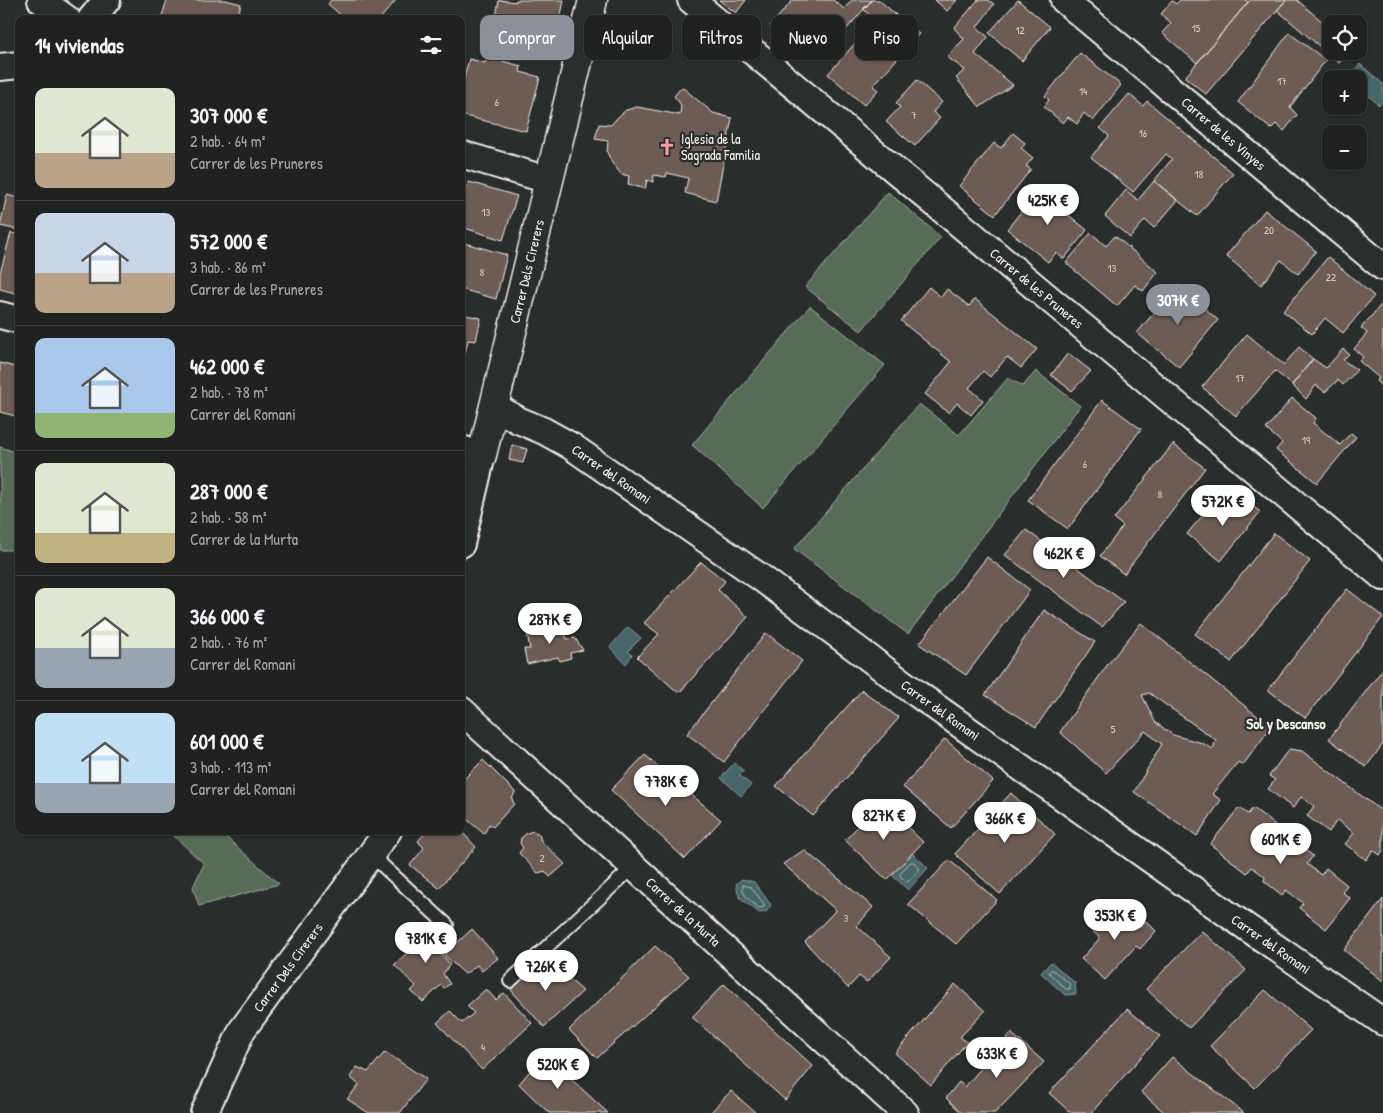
<!DOCTYPE html>
<html lang="es">
<meta charset="utf-8">
<style>
:root{--surface:#202222;--page:#282a2a;--text:#f1f3f6;--muted:#a2a4a5;--line:#3d3f40;--accent:#8c9099}
body{margin:0;font-family:"Patrick Hand",sans-serif;background:var(--page);color:var(--text);height:100vh;display:flex;flex-direction:column;font-size:19px;white-space:nowrap}
*{box-sizing:border-box;margin:0}
p{font-size:16px;color:var(--muted)}
.icon{flex:none;width:28px;height:28px;fill:none;stroke:currentColor;stroke-width:2;stroke-linecap:round;stroke-linejoin:round}
.map{position:relative;flex:1;overflow:hidden}
.sheet{position:absolute;left:15px;top:15px;width:450px;height:820px;display:flex;flex-direction:column;background:var(--surface);border-radius:10px;box-shadow:0 1px 4px #0004,0 0 0 1px var(--line)}
.sheet>*{flex:none}
.guide{position:absolute;left:480px;top:15px;width:475px;height:45px;display:flex;gap:10px}
.buttons{position:absolute;left:1322px;top:15px;display:grid;gap:10px}
.buttons a{display:grid;place-items:center;width:45px;height:45px;border-radius:10px;background:var(--surface);box-shadow:0 1px 4px #0004,0 0 0 1px var(--line);font-size:25px}
.price{position:absolute;translate:-50% -42px;padding:0 11px;border-radius:18px;background:#fff;color:#222;font-size:16px;line-height:32px;filter:drop-shadow(0 1px 2px #0008)}
.price::after{content:'';position:absolute;left:50%;top:30px;width:15px;height:11px;margin-left:-8px;background:inherit;clip-path:polygon(0 0,100% 0,50% 100%)}
.price.selected{background:var(--accent);color:#fff}
ul{padding:0;list-style:none}
li{display:flex;align-items:center;gap:15px;height:125px;padding:0 20px}
li+li{border-top:1px solid var(--line)}
li span{display:grid;place-items:center;flex:none;width:140px;height:100px;border-radius:10px;color:#555}
li>.icon{margin-inline-start:auto}
span .icon{width:60px;height:60px;fill:#fffc;stroke-width:1}
li b{font-size:21px}
h2{display:flex;justify-content:space-between;align-items:center;height:60px;padding:0 20px;font-size:21px}
.pill{padding:0 18px;border-radius:10px;background:var(--surface);box-shadow:0 1px 4px #0004,0 0 0 1px var(--line);font-size:18px;line-height:45px}
.pill.selected{background:var(--accent);color:#fff}
.map>svg:first-child{display:block}
</style>
<div class="map">
<svg width="1383" height="1113" viewBox="0 0 1383 1113">
<rect width="100%" height="100%" fill="#2a2d2e"/>
<filter id="ink" filterUnits="userSpaceOnUse"><feTurbulence type="fractalNoise" baseFrequency=".02" numOctaves="2"/><feDisplacementMap in="SourceGraphic" scale="10" xChannelSelector="R" yChannelSelector="G"/><feConvolveMatrix kernelMatrix="1 2 1 2 8 2 1 2 1" color-interpolation-filters="sRGB"/></filter>
<g filter="url(#ink)">
<path fill="#556c58" stroke="#a4aea0" d="M888,192L941,237L861,331L805,287Z
M810,306L885,365L763,508L692,445Z
M1036,371L1080,406L908,634L794,549L919,404L959,435L1008,378L1023,386Z
M0,447L19,453V550H0Z
M169,831H219L279,884L199,906L193,887L204,864Z"/>
<path fill="#476668" stroke="#8c9e9b" d="M1360,64L1383,84V101L1379,105L1359,87V79L1348,78Z
M628,627L641,638L628,651L632,655L626,664L610,647Z
M734,763L744,771L739,775L751,785L741,796L721,778Z
M912,853L928,868L908,890L892,875Z
M742,879L754,882L771,905L766,912L759,913L739,897L736,884Z
M1051,962L1075,983L1076,994L1065,995L1041,973Z"/>
<g fill="none" stroke-linecap="round" stroke-linejoin="round">
<path stroke="#afb9b5" stroke-width="1" d="M911,862H914L920,869L909,881L907,882L900,876V874Z
M743,885L751,887L764,904V907L759,908C751,901 741,896 743,885Z
M1051,970H1053L1070,984V989H1066L1050,974L1049,972Z"/>
</g>
<path fill="#6c5c54" stroke="#f4f1e8" fill-rule="evenodd" d="M167,0H226L241,4L237,19H161Z
M331,0H396L380,19H345L328,4Z
M499,0L516,2V0H564L556,39L494,27Z
M719,0H746L736,13Z
M793,0H833L844,9L852,0H872L838,39L828,30L805,56L770,26Z
M872,0H879L895,14L888,22L880,15L875,20L863,9Z
M935,0H957L947,11Z
M978,0H988L994,4L977,27L988,37L975,54L1013,85L980,107L956,78L965,70L947,57L964,39L954,28Z
M1018,0L1050,27L1022,61L989,33Z
M1180,0H1246L1248,2L1197,63L1162,33L1171,23L1161,14L1172,1L1176,4Z
M1250,0H1286L1206,94L1185,77Z
M1286,0H1297L1331,29V51H1349L1339,63L1277,10Z
M895,14L919,34L873,86L878,90L864,105L828,74L880,15L888,22Z
M1289,33L1326,60L1290,107L1297,115L1284,131L1276,124L1271,129L1238,102Z
M1080,53L1121,85L1093,121L1084,113L1077,124L1068,117L1063,123L1044,107L1049,100L1045,96Z
M487,57L521,66L520,72L540,77L526,131L461,115V90L469,59L485,63Z
M917,80L942,102L933,112L940,118L915,146L886,122L900,107L896,103Z
M682,87L713,113L732,118L716,201L685,193L688,178L667,173L666,177L654,175L653,182L647,180L645,189L628,184L629,176L621,174L612,163L607,152L608,141L595,139L599,124L611,125L617,118L626,110L637,107L680,115L681,105L674,96Z
M1129,94L1143,106L1147,101L1233,173L1197,216L1154,181L1172,159L1166,154L1133,192L1091,157L1109,136L1100,128Z
M1013,133L1025,143L1021,148L1033,158L1026,166L1031,169L995,215L959,186L994,143L1001,148Z
M1154,181L1178,200L1154,228L1145,220L1130,238L1105,216L1126,190L1138,200Z
M469,182L517,196L503,240L461,227V185L467,187Z
M1055,186L1068,197L1060,208L1087,230L1064,259L1056,253L1048,262L1007,229L1039,190L1047,196Z
M7,195L19,198V230L0,226Z
M1265,210L1316,251L1298,274L1281,260L1261,285L1226,256Z
M11,233L19,235V294L0,289V273Z
M1091,233L1106,246L1115,236L1158,272L1143,291L1135,285L1117,306L1066,263Z
M461,242L507,255L496,299L461,289Z
M1328,257L1374,296L1343,333L1325,318L1312,334L1283,311Z
M1177,285L1218,320L1179,367L1137,333Z
M929,287L941,297L947,289L969,306L975,299L1037,349L1021,368L1007,357L990,377L983,371L969,388L983,400L971,415L957,403L949,413L925,394L951,362L901,321Z
M1381,305L1383,306V388L1376,381L1379,378L1359,361L1363,357L1354,349L1367,333L1361,328Z
M461,314L481,318L476,341L468,340L461,372Z
M1247,334L1284,365L1299,347L1313,359L1292,385L1275,371L1236,416L1202,387Z
M1343,349L1349,354L1343,360L1357,370L1343,385L1338,380L1325,392L1316,385L1306,399L1292,385L1313,359L1326,368Z
M1068,353L1091,371L1072,391L1051,375Z
M0,363L19,368V417L0,412Z
M1292,398L1316,418L1313,423L1340,445L1351,433L1356,437L1317,483L1276,450L1282,443L1266,429Z
M1102,400L1141,429L1068,529L1028,500Z
M1173,444L1205,468L1124,574L1100,556L1123,526L1114,519Z
M512,445L527,449L523,463L509,460Z
M1219,496L1239,511L1247,501L1260,512L1221,561L1187,534Z
M1026,530L1124,602L1102,627L1005,555Z
M1274,533L1310,561L1231,662L1195,634Z
M987,557L1030,590L966,675L919,644Z
M701,562L725,581L718,590L748,617L679,693L637,657L659,634L644,623Z
M1347,589L1383,617L1305,718L1268,690Z
M1044,610L1095,642L1036,727L985,695Z
M1141,623L1271,727L1243,765L1238,762L1212,794L1221,800L1197,836L1134,792L1162,744L1145,731L1106,773L1060,732L1108,664ZM1149,693L1216,740L1213,749L1202,743L1173,735L1155,722L1142,695Z
M563,626L567,639L575,638L583,650L570,653L571,658L560,661L558,657L527,664L524,649H530L527,633Z
M766,633L802,661L724,762L687,734Z
M1383,669V744L1366,767L1329,739Z
M862,690L899,718L813,816L776,786Z
M945,739L993,781L951,828L903,787Z
M1289,749L1302,751L1383,812V850L1380,855L1373,850L1366,860L1345,844L1354,833L1337,820L1329,832L1307,816L1314,806L1301,797L1293,808L1268,789L1275,780L1269,776Z
M645,755L721,820L685,859L611,790Z
M483,760L515,792L512,799L514,804L493,827L489,824L484,834L461,814V782Z
M1011,793L1055,834L1000,894L955,854Z
M881,802L923,842L887,880L845,840Z
M1239,808L1248,814L1253,808L1282,830L1277,837L1285,844L1290,838L1313,856L1307,864L1321,875L1326,868L1347,885L1342,892L1350,898L1326,929L1299,908L1303,903L1286,890L1282,895L1264,881L1265,877L1252,867L1247,873L1210,844Z
M427,831H461L476,847L439,888L410,865L424,848L418,841Z
M533,831L539,834L541,841L565,864L550,877L545,871L538,873L519,853L523,848L520,843L521,838L527,833Z
M804,850L873,907L857,926L891,957L867,982L859,976L848,988L805,942L836,910L783,864Z
M949,860L997,900L956,944L908,904Z
M1383,899V981L1344,950Z
M1119,907L1141,927L1146,921L1156,931L1140,949L1136,946L1105,980L1081,959L1100,938L1088,927L1102,912L1109,918Z
M428,926L436,927L441,933L440,940L446,947L440,953L450,964L443,974L450,984L444,988L441,985L423,1002L411,991L416,986L394,965L420,941V936L424,929Z
M472,929L498,958L482,971L477,965L465,974L444,955Z
M1202,931L1246,970L1189,1028L1146,989Z
M655,946L689,976L597,1058L569,1030Z
M545,958L583,991L544,1027L511,990Z
M724,984L813,1066L785,1100L692,1017Z
M955,984L985,1011L960,1037L967,1042L931,1085L895,1053Z
M486,989L496,1000L504,993L532,1023L482,1070L437,1023L450,1011L462,1023L474,1013L467,1006Z
M1265,990L1311,1030L1255,1088L1210,1046Z
M1127,1009L1160,1036L1091,1113H1071L1049,1093Z
M1011,1033L1044,1062L995,1113H962L946,1098L959,1082L965,1087Z
M385,1052L426,1079L400,1113H369L347,1099L359,1085L350,1077L357,1067L368,1072Z
M544,1054L608,1113H549L519,1084Z
M1172,1057L1244,1113H1165L1141,1092Z
M731,1091L756,1113H710Z"/>
<g fill="none" stroke-linecap="round" stroke-linejoin="round">
<g stroke="#f4f1e8" stroke-width="16">
<path id="service" d="M371,855L447,925
M510,981L633,867"/>
</g>
<g stroke="#f4f1e8" stroke-width="30">
<g id="minor">
<path d="M41,0L67,19"/>
<path id="s1" d="M691,0L1383,577"/>
<path id="s2" d="M1064,0L1383,267"/>
<path d="M91,19L107,0"/>
<path d="M0,67L19,65"/>
<path d="M461,154L548,180"/>
<path d="M0,315L19,320"/>
<path id="s3" d="M494,406L518,420L544,431L571,446L760,577L916,693L1229,915L1383,1022"/>
<path d="M461,449L482,455L461,544"/>
<path id="s4" d="M461,710L905,1113"/>
<path id="s5" d="M204,1113L242,1030L388,831"/>
</g>
</g>
<g stroke="#f4f1e8" stroke-width="31">
<g id="tertiary">
<path id="s6" d="M482,455L593,0"/>
</g>
</g>
<use href="#service" stroke="#2a2d2e" stroke-width="12"/>
<use href="#minor" stroke="#2a2d2e" stroke-width="26"/>
<use href="#tertiary" stroke="#2a2d2e" stroke-width="28"/>
</g>
</g>
<defs>
<g id="church-bare" transform="scale(1.35)"><path d="M-1.2-6h2.4v3.5h3.3v2.4h-3.3V6h-2.4V-.1h-3.3v-2.4h3.3Z" fill="#ff9aa2" stroke="#2a2d2e" stroke-width="2.5" paint-order="stroke"/></g>
</defs>
<g fill-rule="evenodd">
<use href="#church-bare" x="667" y="147"/>
</g>
<g text-anchor="middle" stroke-width="4.5" stroke-linejoin="round" paint-order="stroke">
<g font-size="11" fill="#d2ccc3">
<text x="1196" y="32">15</text>
<text x="1020" y="34">12</text>
<text x="1282" y="85">17</text>
<text x="1083" y="95">14</text>
<text x="497" y="106">6</text>
<text x="914" y="119">7</text>
<text x="1143" y="137">16</text>
<text x="1199" y="178">18</text>
<text x="486" y="216">13</text>
<text x="1269" y="234">20</text>
<text x="1112" y="272">13</text>
<text x="482" y="276">8</text>
<text x="1331" y="281">22</text>
<text x="1240" y="382">17</text>
<text x="1306" y="444">19</text>
<text x="1085" y="468">6</text>
<text x="1160" y="498">8</text>
<text x="1113" y="733">5</text>
<text x="542" y="862">2</text>
<text x="846" y="922">3</text>
<text x="483" y="1051">4</text>
</g>
<g font-size="14" fill="#f4f1e8" stroke="#2a2d2e">
<text dy="5" stroke="none"><textPath href="#s2" startOffset="208">Carrer de les Vinyes</textPath></text>
<text dy="5" stroke="none"><textPath href="#s6" startOffset="189">Carrer Dels Cirerers</textPath></text>
<text dy="5" stroke="none"><textPath href="#s1" startOffset="450">Carrer de les Pruneres</textPath></text>
<text dy="5" stroke="none"><textPath href="#s3" startOffset="136">Carrer del Romani</textPath></text>
<text dy="5" stroke="none"><textPath href="#s3" startOffset="541">Carrer del Romani</textPath></text>
<text dy="5" stroke="none"><textPath href="#s4" startOffset="300">Carrer de la Murta</textPath></text>
<text dy="5" stroke="none"><textPath href="#s3" startOffset="946">Carrer del Romani</textPath></text>
<text dy="5" stroke="none"><textPath href="#s5" startOffset="169">Carrer Dels Cirerers</textPath></text>
</g>
<g font-size="14" fill="#f4f1e8" stroke="#2a2d2e" text-anchor="start">
<text x="681" y="144">Iglesia de la<tspan x="681" dy="16">Sagrada Familia</tspan></text>
</g>
<g font-size="15" font-weight="bold" fill="#f4f1e8" stroke="#2a2d2e">
<text x="1286" y="729">Sol y Descanso</text>
</g>
</g>
</svg>
<div class="buttons">
<a><svg class="icon" aria-label="locate" viewBox="0 0 24 24"><circle cx="12" cy="12" r="6"/><path d="M12 2v4M12 18v4M2 12h4M18 12h4"/></svg></a>
<a>+</a>
<a>−</a>
</div>
<b class="price" style="left:1048px;top:226px">425K €</b>
<b class="price selected" style="left:1178px;top:326px">307K €</b>
<b class="price" style="left:1223px;top:527px">572K €</b>
<b class="price" style="left:1064px;top:579px">462K €</b>
<b class="price" style="left:550px;top:645px">287K €</b>
<b class="price" style="left:666px;top:807px">778K €</b>
<b class="price" style="left:884px;top:841px">827K €</b>
<b class="price" style="left:1005px;top:844px">366K €</b>
<b class="price" style="left:1281px;top:865px">601K €</b>
<b class="price" style="left:1115px;top:941px">353K €</b>
<b class="price" style="left:426px;top:964px">781K €</b>
<b class="price" style="left:546px;top:992px">726K €</b>
<b class="price" style="left:997px;top:1079px">633K €</b>
<b class="price" style="left:558px;top:1090px">520K €</b>
<div class="guide">
<a class="pill selected">Comprar</a>
<a class="pill">Alquilar</a>
<a class="pill">Filtros</a>
<a class="pill">Nuevo</a>
<a class="pill">Piso</a>
</div>
<section class="sheet">
<h2>14 viviendas<svg class="icon" aria-label="filters" viewBox="0 0 24 24"><path d="M4 7h16M4 17h16"/><circle cx="9" cy="7" r="2"/><circle cx="15" cy="17" r="2"/></svg></h2>
<ul>
<li><span style="background:linear-gradient(#dfe7d0 65%,#b9a48a 0)"><svg class="icon" aria-label="home" viewBox="0 0 24 24"><path d="M3 11l9-7 9 7M6 9v11h12V9"/></svg></span><div><b>307 000 €</b><p>2 hab. · 64 m²</p><p>Carrer de les Pruneres</p></div></li>
<li><span style="background:linear-gradient(#c9d6e8 60%,#b9a48a 0)"><svg class="icon" aria-label="home" viewBox="0 0 24 24"><path d="M3 11l9-7 9 7M6 9v11h12V9"/></svg></span><div><b>572 000 €</b><p>3 hab. · 86 m²</p><p>Carrer de les Pruneres</p></div></li>
<li><span style="background:linear-gradient(#a9c7e8 75%,#8fb573 0)"><svg class="icon" aria-label="home" viewBox="0 0 24 24"><path d="M3 11l9-7 9 7M6 9v11h12V9"/></svg></span><div><b>462 000 €</b><p>2 hab. · 78 m²</p><p>Carrer del Romani</p></div></li>
<li><span style="background:linear-gradient(#dfe7d0 70%,#c2b280 0)"><svg class="icon" aria-label="home" viewBox="0 0 24 24"><path d="M3 11l9-7 9 7M6 9v11h12V9"/></svg></span><div><b>287 000 €</b><p>2 hab. · 58 m²</p><p>Carrer de la Murta</p></div></li>
<li><span style="background:linear-gradient(#dfe7d0 60%,#9aa5b1 0)"><svg class="icon" aria-label="home" viewBox="0 0 24 24"><path d="M3 11l9-7 9 7M6 9v11h12V9"/></svg></span><div><b>366 000 €</b><p>2 hab. · 76 m²</p><p>Carrer del Romani</p></div></li>
<li><span style="background:linear-gradient(#bfe0f5 70%,#9aa5b1 0)"><svg class="icon" aria-label="home" viewBox="0 0 24 24"><path d="M3 11l9-7 9 7M6 9v11h12V9"/></svg></span><div><b>601 000 €</b><p>3 hab. · 113 m²</p><p>Carrer del Romani</p></div></li>
</ul>
</section>
</div>
